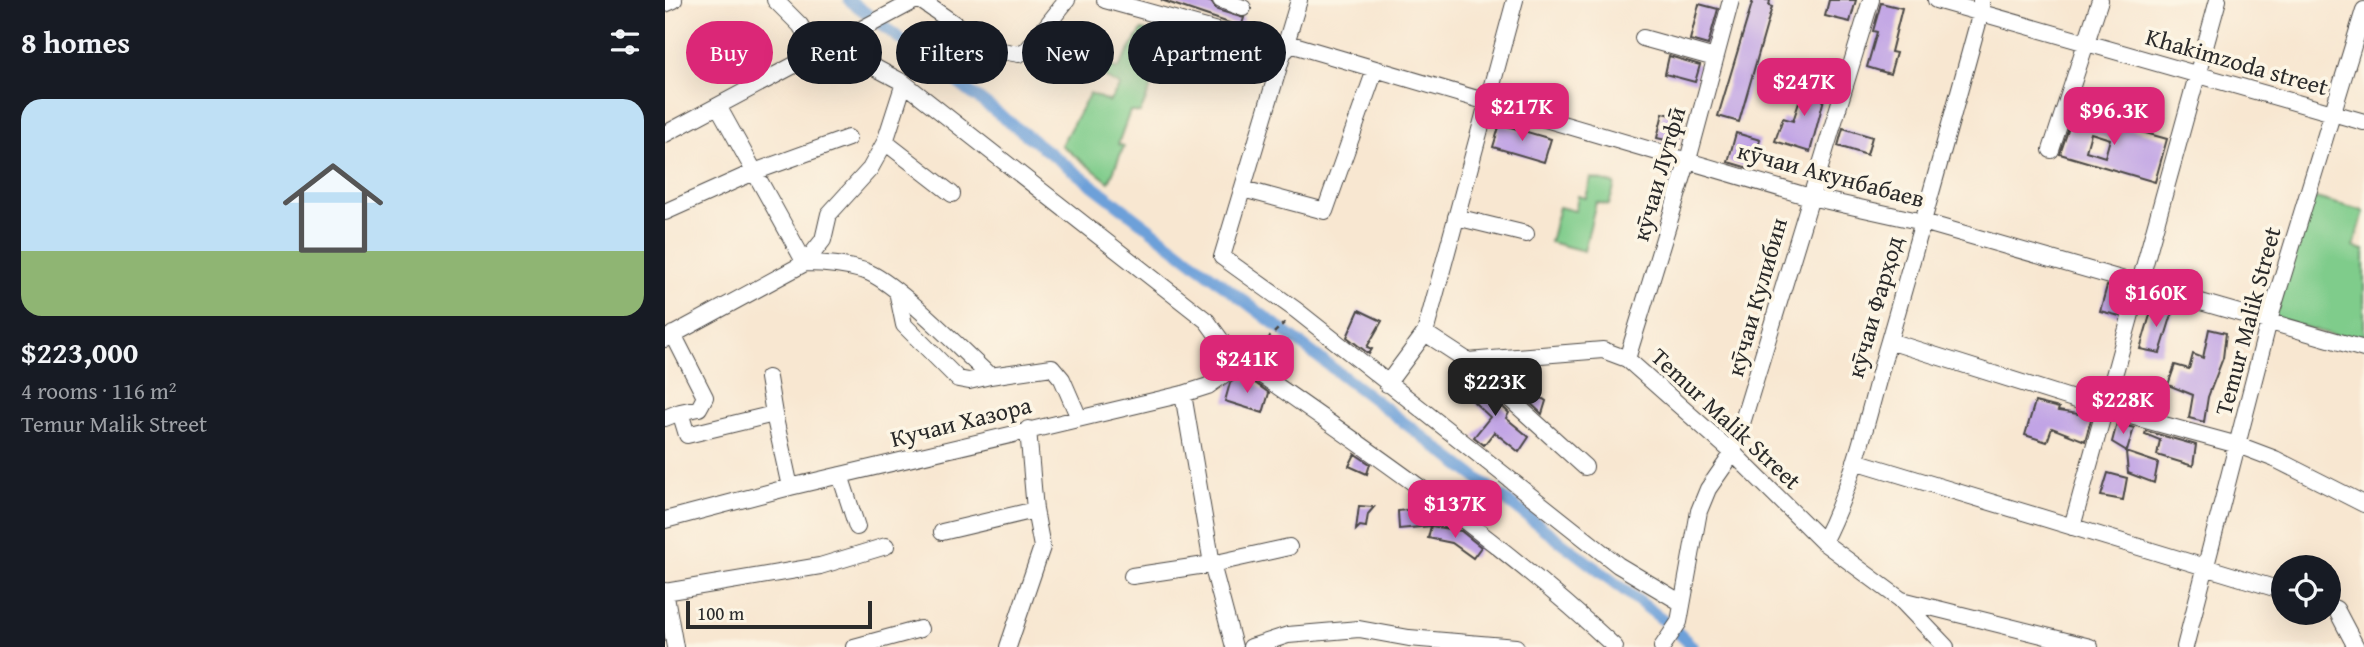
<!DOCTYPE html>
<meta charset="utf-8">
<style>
:root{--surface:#171b24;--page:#242831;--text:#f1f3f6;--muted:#9ea1a6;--accent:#db2777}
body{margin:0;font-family:"Gentium Book Plus",serif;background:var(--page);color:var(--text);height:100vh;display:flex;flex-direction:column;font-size:26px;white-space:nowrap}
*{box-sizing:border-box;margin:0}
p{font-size:23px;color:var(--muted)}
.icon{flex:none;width:38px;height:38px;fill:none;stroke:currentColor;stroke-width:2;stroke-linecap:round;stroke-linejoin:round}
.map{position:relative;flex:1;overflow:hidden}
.drawer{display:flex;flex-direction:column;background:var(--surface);width:665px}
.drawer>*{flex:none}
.hud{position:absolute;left:21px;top:21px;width:665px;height:63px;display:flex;gap:14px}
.tools{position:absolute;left:1606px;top:555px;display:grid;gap:14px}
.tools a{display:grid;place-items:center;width:70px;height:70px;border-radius:50%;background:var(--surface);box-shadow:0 7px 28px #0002;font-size:35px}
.scale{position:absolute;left:21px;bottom:18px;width:186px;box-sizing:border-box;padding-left:7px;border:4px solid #2b2b2b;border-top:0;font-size:19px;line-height:24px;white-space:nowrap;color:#2b2b2b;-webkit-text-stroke:5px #fcf5e5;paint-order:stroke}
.price{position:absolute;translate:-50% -60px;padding:0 16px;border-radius:14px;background:var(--accent);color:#fff;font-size:23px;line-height:46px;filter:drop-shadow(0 2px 4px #0008)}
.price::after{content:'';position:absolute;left:50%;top:42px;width:21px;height:16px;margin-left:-10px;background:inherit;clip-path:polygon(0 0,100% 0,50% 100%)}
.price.on{background:#222;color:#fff}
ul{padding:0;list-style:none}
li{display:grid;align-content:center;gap:14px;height:371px;padding:0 21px}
li span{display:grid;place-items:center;height:217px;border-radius:21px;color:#555}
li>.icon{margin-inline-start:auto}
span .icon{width:126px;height:126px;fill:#fffc;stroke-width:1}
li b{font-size:30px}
h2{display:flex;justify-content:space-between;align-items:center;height:84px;padding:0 21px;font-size:30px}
.tag{padding:0 24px;border-radius:32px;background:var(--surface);box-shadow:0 7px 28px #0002;font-size:24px;line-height:63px}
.tag.on{background:var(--accent);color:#fff}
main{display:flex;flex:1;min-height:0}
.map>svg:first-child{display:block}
</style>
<main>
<section class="drawer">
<h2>8 homes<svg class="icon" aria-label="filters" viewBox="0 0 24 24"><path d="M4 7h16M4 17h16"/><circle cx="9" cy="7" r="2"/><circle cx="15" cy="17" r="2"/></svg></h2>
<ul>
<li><span style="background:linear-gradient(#bfe0f5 70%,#8fb573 0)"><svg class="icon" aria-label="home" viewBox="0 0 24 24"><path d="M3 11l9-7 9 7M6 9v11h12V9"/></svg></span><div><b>$223,000</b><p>4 rooms · 116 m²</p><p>Temur Malik Street</p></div></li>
</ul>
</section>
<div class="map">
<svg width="1699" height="647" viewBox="0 0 1699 647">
<rect width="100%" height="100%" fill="#fcf5e5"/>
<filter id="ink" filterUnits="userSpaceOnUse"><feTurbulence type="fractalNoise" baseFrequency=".0143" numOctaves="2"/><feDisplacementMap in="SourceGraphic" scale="14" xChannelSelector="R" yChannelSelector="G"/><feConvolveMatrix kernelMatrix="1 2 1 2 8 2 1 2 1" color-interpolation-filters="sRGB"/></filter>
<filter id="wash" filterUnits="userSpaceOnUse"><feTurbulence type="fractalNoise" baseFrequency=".00686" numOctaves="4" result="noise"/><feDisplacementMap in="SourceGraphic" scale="28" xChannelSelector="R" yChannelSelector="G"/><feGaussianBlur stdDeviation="1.57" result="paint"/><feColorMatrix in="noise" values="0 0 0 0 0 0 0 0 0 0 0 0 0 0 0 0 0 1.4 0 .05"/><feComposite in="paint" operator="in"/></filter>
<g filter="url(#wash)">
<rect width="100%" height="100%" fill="#f8e7d1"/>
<path fill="#7fcc8b" stroke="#557c5b" stroke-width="2" d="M509,26L511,29L475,113L465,111L453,144L459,146L444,182L396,145L425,93L444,102L455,86L437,75L443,65L453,69L477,30L502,36Z
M926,178L950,184L944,205L931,202L919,251L885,242L894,207L910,211L913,196L921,198Z
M1643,196L1699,211L1689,247L1699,250V344L1608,318Z"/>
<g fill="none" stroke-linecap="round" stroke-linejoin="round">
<path stroke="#6da0d9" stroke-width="12" d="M184,0L1005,625L1028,647"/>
</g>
<g id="blocks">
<path fill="#c1a4e5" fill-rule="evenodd" d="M496,0H538L546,2L552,10L579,18L576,27Z
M1088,0H1105L1104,6L1107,7L1074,122L1053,116Z
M1164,0H1191L1185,22L1160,16Z
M1216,3L1237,8L1226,52L1231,53L1225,74L1202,67L1212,32L1208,31Z
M1034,4L1053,9L1043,45L1025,40Z
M1004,56L1035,65L1030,82L1000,74Z
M1142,78L1163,84L1145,152L1110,141L1118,118L1128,121Z
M998,113L1020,118L1014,143L992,138Z
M1409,113L1502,139L1490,182L1395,154ZM1426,133L1445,139L1440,157L1421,151Z
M835,124L886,139L879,162L828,147Z
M1178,128L1207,137L1202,155L1173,146Z
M1071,133L1095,140L1087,169L1063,162Z
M1442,286L1461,291L1455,316L1435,311Z
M1488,305L1508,311L1495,353L1475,349Z
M694,310L717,321L702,347L707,349L704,354L682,337Z
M1544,329L1561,333L1558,358L1543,397L1539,422L1524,418L1528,395L1503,385L1510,365L1524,369L1528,354L1538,358Z
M573,377L590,383L604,393L598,413L560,401L565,383Z
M806,377L844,413L841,418L864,437L854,452L829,432L819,445L809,437L825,417L809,402L799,385Z
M851,381L881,401L877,414L847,386Z
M1370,402L1394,408L1393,411L1427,416L1420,441L1387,428L1382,442L1360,435Z
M1452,423L1469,428L1462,451L1447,442Z
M1481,431L1531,445L1528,466L1492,455L1495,440L1480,434Z
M1461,452L1493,463L1489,483L1463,473Z
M690,454L705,464L702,474L684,466Z
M1443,473L1462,478L1458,500L1436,496Z
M694,506L709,507L703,514L701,527L695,526L691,530Z
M763,507L766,526L734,529L733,511Z
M766,526L796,531L816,547L808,558L787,543L763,538Z"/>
</g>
</g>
<g filter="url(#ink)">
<use href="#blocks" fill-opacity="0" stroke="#4a4744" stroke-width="2"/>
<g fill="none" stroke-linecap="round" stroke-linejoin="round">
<g stroke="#4a4744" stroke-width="18">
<path id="minor" d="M110,0L135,25L152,52
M255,0L326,49L354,54L363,49L402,0
M440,0L621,50
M556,0L578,8
M634,0L557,257L631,310L953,565L1015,602
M1271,0L1699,122
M0,4L9,0
M978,38L1050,58
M173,40L188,56L239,83L542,321L573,364L595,374C718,460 840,544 950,647
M622,43L1145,197L1258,222L1699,349
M53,106L140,263C160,263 180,265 200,271C230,281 297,351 325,376L387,367L397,379L414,418
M0,134L251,0
M220,142L287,194
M1386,150L1435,0
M578,189L660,211L710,70
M0,212L89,172L183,138
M791,217L861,234
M232,291L239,325L293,379L304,381L325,376
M760,333L803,361L920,467
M8,334L40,397L34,408L15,412
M0,339L140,263L158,240L164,214L205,169L220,142L239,83
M1224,341L1440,409L1573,445L1610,459L1699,504
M962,359L1023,160L1066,0
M803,361L938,350L962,359L1068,453L1158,542L1235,599L1281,647
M103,378L109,414
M722,384L760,333L850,0
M518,394L547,564L624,547
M0,418L15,412L22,435L109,414L125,487
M1190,461L1619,591
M175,475L192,527
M0,520L125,487L518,394L543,386L593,350
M1407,527L1553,0
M277,532L370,510
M1158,542C1189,482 1203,415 1221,351C1254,238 1285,125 1316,12V0
M467,576L547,564L569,647
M0,591L10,647
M0,592L155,566L221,546
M1237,600L1425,647
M1664,606L1671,609L1691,647
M189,647L255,629
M343,647L377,547L370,510L363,429
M586,647L623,635L694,629L744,638L851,647
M997,647L1014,622L1034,511L1043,489L1068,453L1206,0
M1520,647L1604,321L1699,10"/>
</g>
<path stroke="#4a4744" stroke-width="2.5" stroke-dasharray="5 5" stroke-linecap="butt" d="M602,340L622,320"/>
<use href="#minor" stroke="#fff" stroke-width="16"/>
</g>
</g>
<g text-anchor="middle" stroke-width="7" stroke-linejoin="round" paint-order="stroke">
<g font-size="24" fill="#2b2b2b" stroke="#fcf5e5">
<text transform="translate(1572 62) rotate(16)" y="8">Khakimzoda street</text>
<text transform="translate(994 174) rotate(-74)" y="8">кӯчаи Лутфӣ</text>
<text transform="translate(1166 175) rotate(15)" y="8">кӯчаи Акунбабаев</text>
<text transform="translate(1092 297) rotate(-74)" y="8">кӯчаи Кулибин</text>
<text transform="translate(1210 307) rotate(-74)" y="8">кӯчаи Фарҳод</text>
<text transform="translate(1583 321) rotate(-75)" y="8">Temur Malik Street</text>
<text transform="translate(1061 419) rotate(43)" y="8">Temur Malik Street</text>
<text transform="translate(296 422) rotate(-14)" y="8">Кучаи Хазора</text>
</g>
</g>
</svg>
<div class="tools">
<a><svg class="icon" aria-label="locate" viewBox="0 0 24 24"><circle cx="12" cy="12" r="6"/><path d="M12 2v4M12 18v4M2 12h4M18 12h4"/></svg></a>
</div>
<div class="scale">100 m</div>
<b class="price" style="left:1139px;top:118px">$247K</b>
<b class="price" style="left:857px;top:143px">$217K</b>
<b class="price" style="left:1449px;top:147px">$96.3K</b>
<b class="price" style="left:1491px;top:329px">$160K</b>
<b class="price" style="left:582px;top:395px">$241K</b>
<b class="price on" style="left:830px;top:418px">$223K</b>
<b class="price" style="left:1458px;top:436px">$228K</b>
<b class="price" style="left:790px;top:540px">$137K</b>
<div class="hud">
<a class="tag on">Buy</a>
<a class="tag">Rent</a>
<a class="tag">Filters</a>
<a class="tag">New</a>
<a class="tag">Apartment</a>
</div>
</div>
</main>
